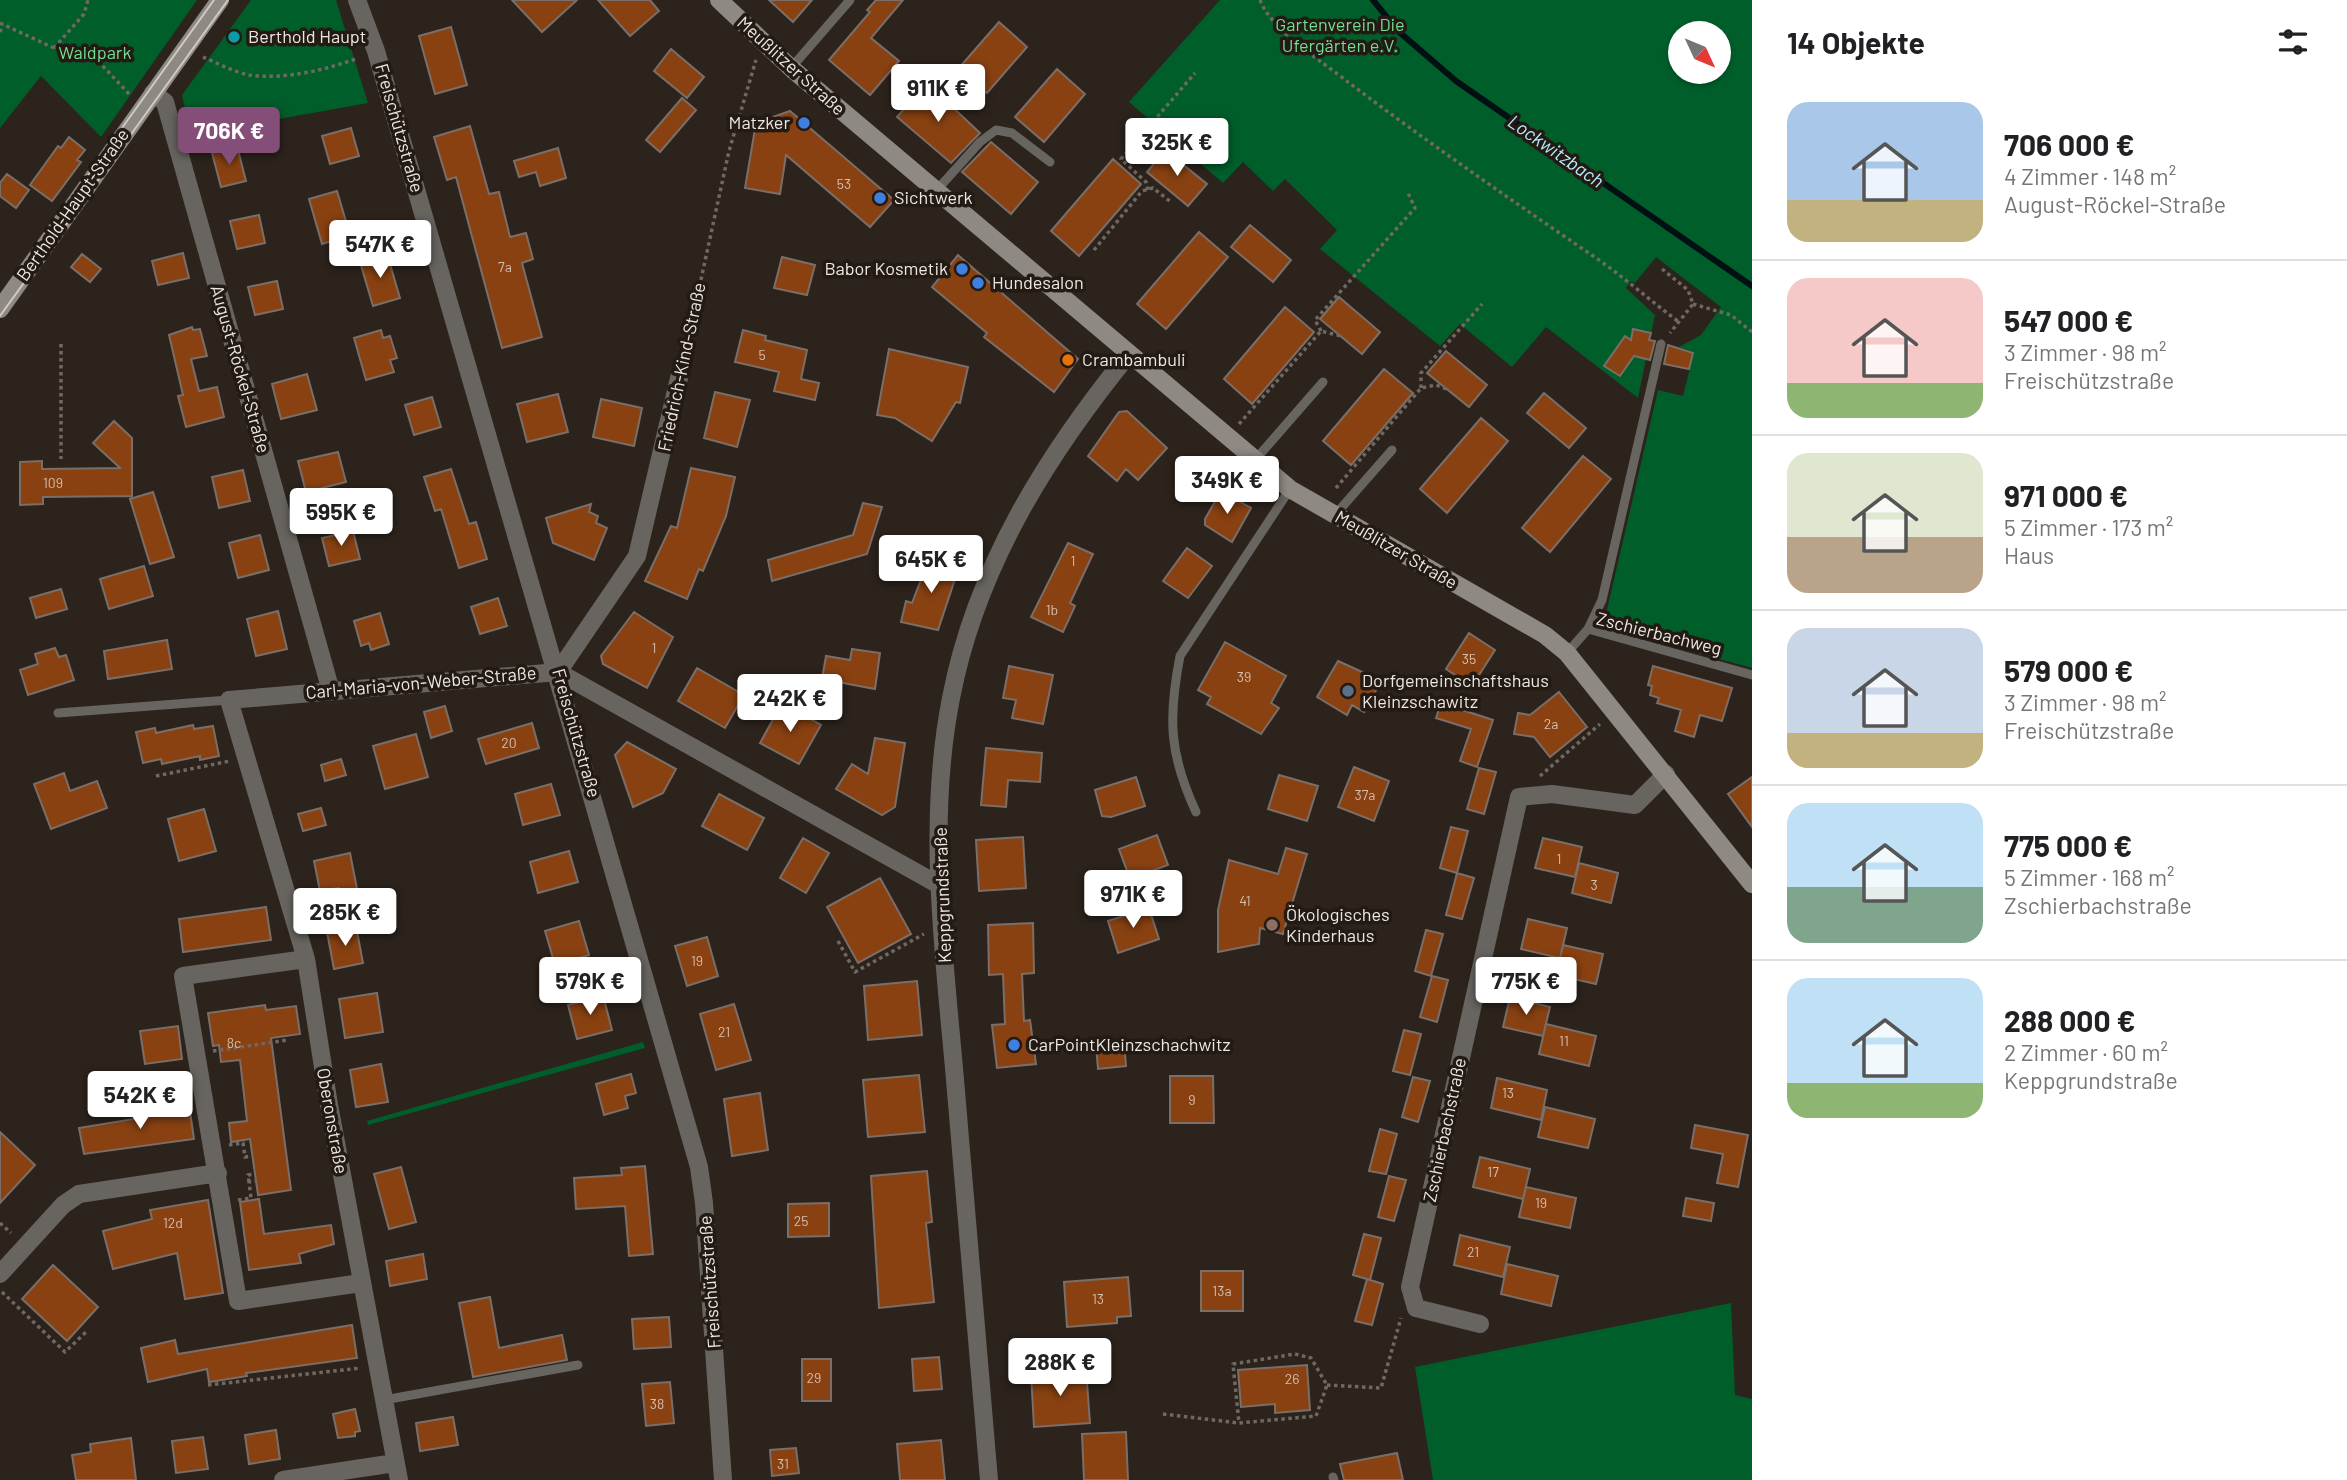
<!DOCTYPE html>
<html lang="de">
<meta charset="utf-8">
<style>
:root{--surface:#fff;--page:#f6f6f6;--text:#202124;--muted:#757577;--line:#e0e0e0;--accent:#844e79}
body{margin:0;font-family:Barlow,sans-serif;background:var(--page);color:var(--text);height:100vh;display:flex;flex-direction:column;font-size:26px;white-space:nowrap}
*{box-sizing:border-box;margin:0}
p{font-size:23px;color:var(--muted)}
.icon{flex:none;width:38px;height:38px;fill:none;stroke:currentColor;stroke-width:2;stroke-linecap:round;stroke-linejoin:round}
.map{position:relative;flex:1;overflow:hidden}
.side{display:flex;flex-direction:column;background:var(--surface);width:595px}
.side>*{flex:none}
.needle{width:46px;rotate:134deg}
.buttons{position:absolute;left:1668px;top:21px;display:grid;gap:14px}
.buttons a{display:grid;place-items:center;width:63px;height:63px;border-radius:50%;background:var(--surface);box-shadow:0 2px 5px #0004;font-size:35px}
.price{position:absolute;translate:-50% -60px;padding:0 16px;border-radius:7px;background:#fff;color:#222;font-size:23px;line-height:46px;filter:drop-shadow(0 2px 4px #0008)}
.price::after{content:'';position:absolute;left:50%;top:42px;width:21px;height:16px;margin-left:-10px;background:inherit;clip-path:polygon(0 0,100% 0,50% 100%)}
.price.current{background:var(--accent);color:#fff}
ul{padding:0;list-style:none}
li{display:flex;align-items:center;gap:21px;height:175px;padding:0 35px}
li+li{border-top:2px solid var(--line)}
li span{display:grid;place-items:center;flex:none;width:196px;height:140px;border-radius:21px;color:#555}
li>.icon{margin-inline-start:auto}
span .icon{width:84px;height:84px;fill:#fffc;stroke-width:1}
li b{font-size:30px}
h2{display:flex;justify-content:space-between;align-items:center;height:84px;padding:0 35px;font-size:30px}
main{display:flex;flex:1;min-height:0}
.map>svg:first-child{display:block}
</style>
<main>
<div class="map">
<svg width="1752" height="1480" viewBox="0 0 1752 1480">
<rect width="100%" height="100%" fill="#2c231c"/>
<path fill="#005e2b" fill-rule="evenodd" d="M0,0H197L101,137L41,76L0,128Z
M251,0H336L368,103L191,135L182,95Z
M1220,0H1752V668L1603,627L1658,390L1683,396L1694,352L1679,347L1701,335L1721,307L1656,257L1635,283L1631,281L1626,288L1655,315L1638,398L1546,327L1512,367L1460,324L1440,346L1320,249L1337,230L1285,179L1273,191L1243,162L1223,183L1129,102ZM1680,33H1718V72H1680Z
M643,1042L645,1048L368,1125L367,1121Z
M1731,1303L1735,1395L1752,1399V1480H1433L1415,1367Z"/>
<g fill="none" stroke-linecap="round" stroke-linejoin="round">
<path stroke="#020f13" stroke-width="6" d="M1373,0L1398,31L1456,81L1752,286"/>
</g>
<path fill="#894111" stroke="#7a6e68" stroke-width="2" d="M512,0H577L542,32Z
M598,0H650L659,11L630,36Z
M769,0H812L793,22Z
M876,0H903L871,38L899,61L870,95L829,60L870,12L867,10Z
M999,22L1027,47L987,93L959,68Z
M451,27L467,85L435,94L419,36Z
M671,49L704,77L687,98L654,71Z
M1057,69L1085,94L1044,142L1015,117Z
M927,83L980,133L951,163L897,117Z
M682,98L696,110L660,152L646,140Z
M790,111L894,200L870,227L786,155L780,194L745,188L756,123Z
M470,126L489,194L499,192L510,237L526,233L533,259L522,263L542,337L502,348L456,177L447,180L434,137Z
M351,128L359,156L330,164L322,136Z
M69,137L85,150L77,160L81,162L52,201L30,185L58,146L61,148Z
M991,142L1038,182L1011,214L962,172Z
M237,146L246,181L221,187L212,153Z
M558,148L566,178L540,186L536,172L519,177L514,161Z
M1165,150L1207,184L1188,206L1147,172Z
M1113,159L1141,184L1079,256L1051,231Z
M7,174L29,190L16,208L0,196V183Z
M337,191L350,235L322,244L309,199Z
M259,215L265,243L237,249L230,221Z
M1250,225L1291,260L1273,282L1231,247Z
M1199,232L1228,257L1166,329L1137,304Z
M183,253L189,278L158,285L152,261Z
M82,254L101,269L90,282L71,267Z
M387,254L400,298L373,306L360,262Z
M958,255L1078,359L1054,392L984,337L987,333L932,287Z
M782,257L815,265L807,295L774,288Z
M277,281L283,309L255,315L248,287Z
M1339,297L1380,332L1362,354L1320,319Z
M1285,307L1314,332L1252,404L1224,379Z
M192,327L193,330L200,329L207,356L191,359L199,391L217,387L224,417L186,427L178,396L183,395L169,335Z
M1633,329L1651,333L1649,340L1655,341L1650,360L1634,356L1620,376L1604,366L1625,336L1631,340Z
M381,330L383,338L390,336L397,358L390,360L394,372L366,380L354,338Z
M743,330L766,336L765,340L807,350L801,379L819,383L815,400L774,391L779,372L735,362Z
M1668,345L1693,353L1689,369L1664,364Z
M889,349L968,367L960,403L956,402L932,441L895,418L877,415Z
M1446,351L1487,385L1469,407L1427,373Z
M1384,369L1413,393L1351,465L1323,441Z
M307,374L317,410L281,419L272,384Z
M715,392L750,400L737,447L704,438Z
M1544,393L1586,428L1569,448L1527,413Z
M558,394L568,432L527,442L517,404Z
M432,397L441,427L414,435L405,405Z
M601,399L642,408L634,446L593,437Z
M1127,411L1167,448L1138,480L1126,469L1117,481L1088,456L1119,412Z
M1481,418L1508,441L1447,513L1420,489Z
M114,421L132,438V496L43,497V504L20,505V462L42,461V469L120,468L93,443Z
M338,452L346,482L306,492L298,461Z
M1583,456L1611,479L1550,552L1522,528Z
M691,468L735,477L726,516L703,571L699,569L687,599L645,581L671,526L677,528Z
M451,469L469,524L476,522L487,559L459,568L441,509L435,511L424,477Z
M243,470L250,501L219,508L212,477Z
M1221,491L1251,508L1232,542L1205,525V519Z
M153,492L174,557L150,564L130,499Z
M863,503L882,507L867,554L772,581L768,560L853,535Z
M591,504L589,512L598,516L596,523L607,528L594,560L553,543L546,518Z
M353,531L360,559L329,566L322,538Z
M260,535L269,570L238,578L229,543Z
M1068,543L1093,554L1070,603L1075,606L1063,632L1031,617Z
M1187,548L1212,566L1188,598L1163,581Z
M930,556L959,567L938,630L901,622L906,601L912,603Z
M144,566L153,596L109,609L100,579Z
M61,589L67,609L36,618L30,598Z
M498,598L507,626L480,634L471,607Z
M278,611L287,649L256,656L247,619Z
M634,612L673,637L647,688L603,664L601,656Z
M380,613L389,644L371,650L369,643L361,646L354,621Z
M1469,633L1495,650L1472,686L1446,669Z
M167,640L172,669L108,679L104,651Z
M1225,642L1286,676L1271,703L1279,708L1261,734L1207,704L1211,697L1198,690Z
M55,648L59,657L66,655L74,680L28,695L20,670L38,664L35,654Z
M852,649L880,653L875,689L822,679L826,656L850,660Z
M1338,661L1371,676L1369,679L1379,685L1364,712L1352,705L1347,715L1317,697Z
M1009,666L1053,675L1043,724L1012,718L1016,700L1003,698Z
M1653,666L1732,688L1722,721L1700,715L1694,737L1675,731L1681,710L1657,703L1659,698L1650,695L1652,686L1648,685Z
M697,668L744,695L725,728L678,701Z
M1559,692L1587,727L1550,757L1534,737L1514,734L1518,713L1530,715Z
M782,703L821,725L799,764L760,743Z
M1441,703L1493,720L1477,767L1460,761L1471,729L1436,718Z
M445,706L452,731L431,738L424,712Z
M532,723L539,748L486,764L478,739Z
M193,725L194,729L213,726L219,756L200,760V756L162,764L161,759L143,763L136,732L155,728L156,733Z
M416,734L428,777L385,789L373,746Z
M875,738L905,743L895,807L882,815L836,789L852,764L868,774Z
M627,742L676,769L663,793L633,807L615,755Z
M986,748L1042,753L1040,782L1008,780L1006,807L981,805Z
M341,759L346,775L325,781L321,765Z
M1354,767L1389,781L1374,821L1338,807Z
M1479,768L1496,772L1484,814L1467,809Z
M64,773L70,791L97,781L107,808L51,829L34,784Z
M1279,775L1318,786L1307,821L1268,809Z
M1136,777L1145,806L1111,817L1102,816L1095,790Z
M1752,777V827L1728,794Z
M551,784L560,815L523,825L515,794Z
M719,794L764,818L747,850L702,826Z
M321,808L326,825L303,831L298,814Z
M204,809L216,851L179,861L168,819Z
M1451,827L1468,831L1457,873L1440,868Z
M1157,835L1168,865L1130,879L1119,849Z
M1023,837L1026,888L979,891L976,840Z
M803,838L829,853L806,893L780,878Z
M1543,838L1582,847L1575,877L1535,868Z
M1286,848L1307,854L1283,934L1260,928L1259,944L1218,952V910L1229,860L1278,874Z
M569,851L578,882L538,893L530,862Z
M350,853L358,894L341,897L339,888L320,891L314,861Z
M1579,863L1618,873L1611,903L1572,893Z
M1457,873L1474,878L1462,919L1446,915Z
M880,878L911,934L858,963L827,907Z
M266,907L271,940L183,952L179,919Z
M1149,908L1159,939L1118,953L1108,921Z
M1528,919L1567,928L1560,958L1521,949Z
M579,921L589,955L555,965L545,931Z
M1033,923L1034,973L1022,974L1024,1021L1030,1020L1036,1064L997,1068L992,1025L1005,1024L1003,974L989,975L988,925Z
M356,926L363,963L334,969L327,932Z
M1426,930L1443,934L1431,976L1415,971Z
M707,937L718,976L687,986L675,946Z
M1563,945L1603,954L1596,984L1556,975Z
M1432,976L1448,980L1437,1022L1420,1017Z
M917,981L922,1035L868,1040L864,986Z
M377,993L383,1032L345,1038L339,999Z
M603,995L612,1030L577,1039L568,1005Z
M1510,997L1550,1007L1543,1036L1503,1027Z
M734,1004L751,1060L716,1070L700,1014Z
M265,1005L266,1010L296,1006L300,1034L271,1038L291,1190L258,1195L250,1139L231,1142L229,1123L247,1121L240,1060L221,1062L219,1045L213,1046L208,1013Z
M1546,1024L1596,1036L1589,1066L1539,1054Z
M178,1026L182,1059L145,1064L140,1031Z
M1404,1030L1421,1034L1410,1075L1393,1071Z
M1124,1042L1126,1066L1098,1069L1096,1045Z
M381,1064L388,1102L356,1107L350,1070Z
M631,1074L636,1093L625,1096L628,1108L604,1115L596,1084Z
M919,1075L925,1132L868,1137L863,1080Z
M1170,1076H1213L1214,1123H1170Z
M1413,1077L1430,1081L1418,1122L1402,1117Z
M1497,1078L1547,1090L1541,1120L1491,1108Z
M760,1093L768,1150L732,1156L724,1099Z
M189,1105L194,1139L84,1154L79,1128L152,1116L151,1111Z
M1545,1107L1595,1119L1588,1148L1538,1137Z
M1695,1125L1748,1135L1738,1187L1717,1183L1723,1154L1691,1148Z
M1380,1129L1397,1134L1386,1174L1369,1171Z
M0,1132L35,1165L0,1203Z
M1480,1157L1530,1169L1523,1199L1473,1187Z
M645,1166L653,1254L629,1256L625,1206L576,1209L574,1178L622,1175L621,1168Z
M401,1167L416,1222L389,1229L374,1174Z
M927,1171L932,1222L926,1223L934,1302L879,1308L871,1176Z
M1389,1176L1406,1180L1394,1221L1378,1217Z
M1526,1187L1576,1198L1570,1228L1519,1217Z
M1686,1198L1714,1203L1711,1221L1683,1216Z
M259,1199L264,1234L331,1225L334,1244L299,1254L301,1263L249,1270L240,1202Z
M208,1200L223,1293L185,1299L177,1253L113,1269L103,1231L152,1219L150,1210Z
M829,1203V1236L788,1237V1204Z
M1364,1234L1381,1238L1370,1280L1353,1275Z
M1460,1235L1510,1247L1503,1277L1454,1265Z
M423,1254L427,1279L390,1286L386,1261Z
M1507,1264L1558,1276L1551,1306L1501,1294Z
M53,1265L98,1307L67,1341L22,1299Z
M1201,1271H1243V1311H1201Z
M1128,1277L1131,1316L1117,1317V1323L1067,1327L1064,1282Z
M1367,1279L1383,1284L1372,1325L1355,1321Z
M490,1297L499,1348L562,1335L567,1360L473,1377L459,1303Z
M669,1317L671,1347L634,1349L632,1319Z
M352,1325L357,1358L246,1373L247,1376L209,1382L207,1369L148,1382L141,1348L175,1340L178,1354Z
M939,1357L942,1389L914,1391L912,1359Z
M802,1359H831V1401H802Z
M1307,1365L1310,1410L1275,1413V1404L1241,1407L1238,1370Z
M1086,1369L1090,1423L1034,1427L1031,1373Z
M670,1382L674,1423L646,1426L642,1384Z
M355,1409L360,1431L355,1432V1436L338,1438L333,1414Z
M453,1417L458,1445L420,1451L416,1423Z
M276,1430L280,1459L249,1464L245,1435Z
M1126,1432L1128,1480H1084L1082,1434Z
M203,1437L208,1469L176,1473L172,1441Z
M131,1438L136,1480H76L72,1455L91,1452L90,1444Z
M941,1440L945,1480H900L897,1444Z
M796,1448L799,1473L772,1476L770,1450Z
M1397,1453L1403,1480H1344L1340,1464Z"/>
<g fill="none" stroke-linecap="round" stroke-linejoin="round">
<path stroke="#706862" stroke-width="3.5" stroke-dasharray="3.5 3.5" stroke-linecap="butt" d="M1260,0C1271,30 1323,62 1348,82C1430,144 1514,202 1599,260C1626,279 1652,302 1679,322
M0,23L54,48L99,62L130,95
M0,32L3,25
M54,48L84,14L88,0
M203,57C217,63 234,72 249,75C284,80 326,70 358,58
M1148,190L1146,182L1121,159L1195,73
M1094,250L1142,191L1153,188L1171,202
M1662,269L1688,290L1693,304L1670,333
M1693,304L1731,315L1752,332
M1321,331L1315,320L1415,208L1408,193
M61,344V459
M683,362L729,151L756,60
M1421,388V373L1482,304
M1239,424L1321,331L1341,336
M1336,488L1421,388L1436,385L1447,389
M156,776L230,761
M1540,776L1600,724
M838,941L855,972L924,934
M213,1051L288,1040
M229,1145L243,1143L245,1157L253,1156
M249,1182L248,1175L255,1174
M238,1200L251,1198L249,1182L256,1181
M0,1223L11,1233
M2,1292L65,1352L86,1332
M208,1385L361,1368
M1327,1385L1381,1388L1401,1318
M1163,1414L1239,1423L1316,1416L1327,1385L1311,1358L1295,1354L1233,1364L1239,1423"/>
<path stroke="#686561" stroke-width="9" d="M791,68L850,0
M936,191L980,142L996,130L1012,133L1050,162
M1255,460L1323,382
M1335,515L1392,450
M1588,629L1602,600L1661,344
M1567,653L1588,629L1752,675
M58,713L229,700
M1196,812C1169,754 1168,718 1180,656L1290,489
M384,1400L578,1365
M1333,1477L1334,1480"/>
<path stroke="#686561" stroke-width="18" d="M357,0L376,51L699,1167L704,1203L723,1480
M153,93L165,102L331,691
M558,672L637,556L679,378
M306,959L183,976L238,1301L361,1283
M0,1274L63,1205L79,1194L218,1173
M1480,1324L1416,1308L1410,1287L1519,797L1552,794L1635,805L1666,774
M283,1480L395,1463
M399,1480L329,1105L306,959L229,700L558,672L939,885
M989,1480C978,1343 966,1206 954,1068C943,946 927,820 951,698C976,568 1046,456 1128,355"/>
<path stroke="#8e8982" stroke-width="18" d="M719,0L791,68L1290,489L1545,635L1567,653L1752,884
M0,309L220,0"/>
<path stroke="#cfc9c4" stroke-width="2" d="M81,185L214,0
M0,316L228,0"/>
</g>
<circle fill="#0f9aa8" stroke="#221a13" stroke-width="2.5" cx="234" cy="37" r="7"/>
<g fill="#3f7fe0" stroke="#221a13" stroke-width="2.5">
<circle cx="804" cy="123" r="7"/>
<circle cx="880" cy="198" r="7"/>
<circle cx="962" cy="269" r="7"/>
<circle cx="978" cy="283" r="7"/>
<circle cx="1014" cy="1045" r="7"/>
</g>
<circle fill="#e8710a" stroke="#221a13" stroke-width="2.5" cx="1068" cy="360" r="7"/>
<circle fill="#5c6f8a" stroke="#221a13" stroke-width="2.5" cx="1348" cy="691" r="7"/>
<circle fill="#8d6e63" stroke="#221a13" stroke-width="2.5" cx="1272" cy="925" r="7"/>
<g text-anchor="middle" stroke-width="7" stroke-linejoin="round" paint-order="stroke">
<g font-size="14" fill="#d4beae">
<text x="844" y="189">53</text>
<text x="505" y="272">7a</text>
<text x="762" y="360">5</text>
<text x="53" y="488">109</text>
<text x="1073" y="566">1</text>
<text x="1052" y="615">1b</text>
<text x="654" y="653">1</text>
<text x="1469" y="664">35</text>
<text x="1244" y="682">39</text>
<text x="1551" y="729">2a</text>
<text x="509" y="748">20</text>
<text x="1365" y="800">37a</text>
<text x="1559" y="864">1</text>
<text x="1594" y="890">3</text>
<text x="1245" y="906">41</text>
<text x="697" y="966">19</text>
<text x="724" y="1037">21</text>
<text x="1564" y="1046">11</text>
<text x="234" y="1048">8c</text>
<text x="1508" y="1098">13</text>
<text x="1192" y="1105">9</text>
<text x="1493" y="1177">17</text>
<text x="1541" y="1208">19</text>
<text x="801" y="1226">25</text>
<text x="173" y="1228">12d</text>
<text x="1473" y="1257">21</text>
<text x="1222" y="1296">13a</text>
<text x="1098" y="1304">13</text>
<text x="814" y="1383">29</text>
<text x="1292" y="1384">26</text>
<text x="657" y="1409">38</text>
<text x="783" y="1469">31</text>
</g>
<g font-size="18" fill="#74dd93" stroke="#221a13">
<text x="1340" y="31">Gartenverein Die<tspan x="1340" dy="21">Ufergärten e.V.</tspan></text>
<text x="95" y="59">Waldpark</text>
</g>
<g font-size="18" fill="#ede7e3" stroke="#221a13" text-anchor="start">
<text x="248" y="43">Berthold Haupt</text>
<text x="790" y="129" text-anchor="end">Matzker</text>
<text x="894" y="204">Sichtwerk</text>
<text x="948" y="275" text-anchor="end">Babor Kosmetik</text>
<text x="992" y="289">Hundesalon</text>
<text x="1082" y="366">Crambambuli</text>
<text x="1362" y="687">Dorfgemeinschaftshaus<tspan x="1362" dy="21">Kleinzschawitz</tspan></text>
<text x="1286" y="921">Ökologisches<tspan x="1286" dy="21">Kinderhaus</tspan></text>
<text x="1028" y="1051">CarPointKleinzschachwitz</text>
</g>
<g font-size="18" fill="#ede7e3" stroke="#221a13">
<text transform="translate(791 66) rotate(42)" y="6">Meußlitzer Straße</text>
<text transform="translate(399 128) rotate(74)" y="6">Freischützstraße</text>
<text transform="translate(73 205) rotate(-55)" y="6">Berthold-Haupt-Straße</text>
<text transform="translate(682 367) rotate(-78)" y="6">Friedrich-Kind-Straße</text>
<text transform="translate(240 369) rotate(74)" y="6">August-Röckel-Straße</text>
<text transform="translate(1396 550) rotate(30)" y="6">Meußlitzer Straße</text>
<text transform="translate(1659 634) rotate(14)" y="6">Zschierbachweg</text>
<text transform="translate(421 683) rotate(-5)" y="6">Carl-Maria-von-Weber-Straße</text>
<text transform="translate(576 733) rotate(74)" y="6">Freischützstraße</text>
<text transform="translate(943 895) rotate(-92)" y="6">Keppgrundstraße</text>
<text transform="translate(332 1121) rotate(80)" y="6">Oberonstraße</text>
<text transform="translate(1445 1130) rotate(-78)" y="6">Zschierbachstraße</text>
<text transform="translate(710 1282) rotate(-94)" y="6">Freischützstraße</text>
</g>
<g font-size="19" font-style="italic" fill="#b7ebfc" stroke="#221a13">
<text transform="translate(1556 151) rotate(35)" y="7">Lockwitzbach</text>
</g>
</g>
</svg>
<div class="buttons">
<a><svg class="needle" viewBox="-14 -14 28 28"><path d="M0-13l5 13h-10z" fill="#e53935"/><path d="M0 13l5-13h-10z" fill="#757577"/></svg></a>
</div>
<b class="price" style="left:938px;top:124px">911K €</b>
<b class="price current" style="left:229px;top:167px">706K €</b>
<b class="price" style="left:1177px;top:178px">325K €</b>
<b class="price" style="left:380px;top:280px">547K €</b>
<b class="price" style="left:1227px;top:516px">349K €</b>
<b class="price" style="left:341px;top:548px">595K €</b>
<b class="price" style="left:931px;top:595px">645K €</b>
<b class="price" style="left:790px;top:734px">242K €</b>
<b class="price" style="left:1133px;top:930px">971K €</b>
<b class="price" style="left:345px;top:948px">285K €</b>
<b class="price" style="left:590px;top:1017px">579K €</b>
<b class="price" style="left:1526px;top:1017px">775K €</b>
<b class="price" style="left:140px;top:1131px">542K €</b>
<b class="price" style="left:1060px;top:1398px">288K €</b>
</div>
<section class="side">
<h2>14 Objekte<svg class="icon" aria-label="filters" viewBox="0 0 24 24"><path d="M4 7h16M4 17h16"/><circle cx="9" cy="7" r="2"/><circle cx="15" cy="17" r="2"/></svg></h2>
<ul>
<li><span style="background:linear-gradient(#a9c7e8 70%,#c2b280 0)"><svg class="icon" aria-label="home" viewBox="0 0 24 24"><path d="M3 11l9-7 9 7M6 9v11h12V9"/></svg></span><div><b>706 000 €</b><p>4 Zimmer · 148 m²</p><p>August-Röckel-Straße</p></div></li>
<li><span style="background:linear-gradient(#f6c9c9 75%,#8fb573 0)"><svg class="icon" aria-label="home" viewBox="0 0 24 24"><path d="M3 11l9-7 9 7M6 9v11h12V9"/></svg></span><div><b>547 000 €</b><p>3 Zimmer · 98 m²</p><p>Freischützstraße</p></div></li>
<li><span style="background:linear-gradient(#dfe7d0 60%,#b9a48a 0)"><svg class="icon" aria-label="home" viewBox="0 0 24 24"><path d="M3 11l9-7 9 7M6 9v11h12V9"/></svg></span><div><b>971 000 €</b><p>5 Zimmer · 173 m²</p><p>Haus</p></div></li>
<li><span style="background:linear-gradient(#c9d6e8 75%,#c2b280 0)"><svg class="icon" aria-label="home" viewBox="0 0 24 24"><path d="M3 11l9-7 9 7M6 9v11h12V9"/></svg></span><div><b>579 000 €</b><p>3 Zimmer · 98 m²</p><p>Freischützstraße</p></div></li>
<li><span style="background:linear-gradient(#bfe0f5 60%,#7fa58c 0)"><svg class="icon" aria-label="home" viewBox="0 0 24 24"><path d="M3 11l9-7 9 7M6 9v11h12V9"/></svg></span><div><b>775 000 €</b><p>5 Zimmer · 168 m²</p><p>Zschierbachstraße</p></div></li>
<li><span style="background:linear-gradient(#bfe0f5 75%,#8fb573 0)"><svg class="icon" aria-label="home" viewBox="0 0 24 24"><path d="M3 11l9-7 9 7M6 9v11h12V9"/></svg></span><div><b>288 000 €</b><p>2 Zimmer · 60 m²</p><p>Keppgrundstraße</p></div></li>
</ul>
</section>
</main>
